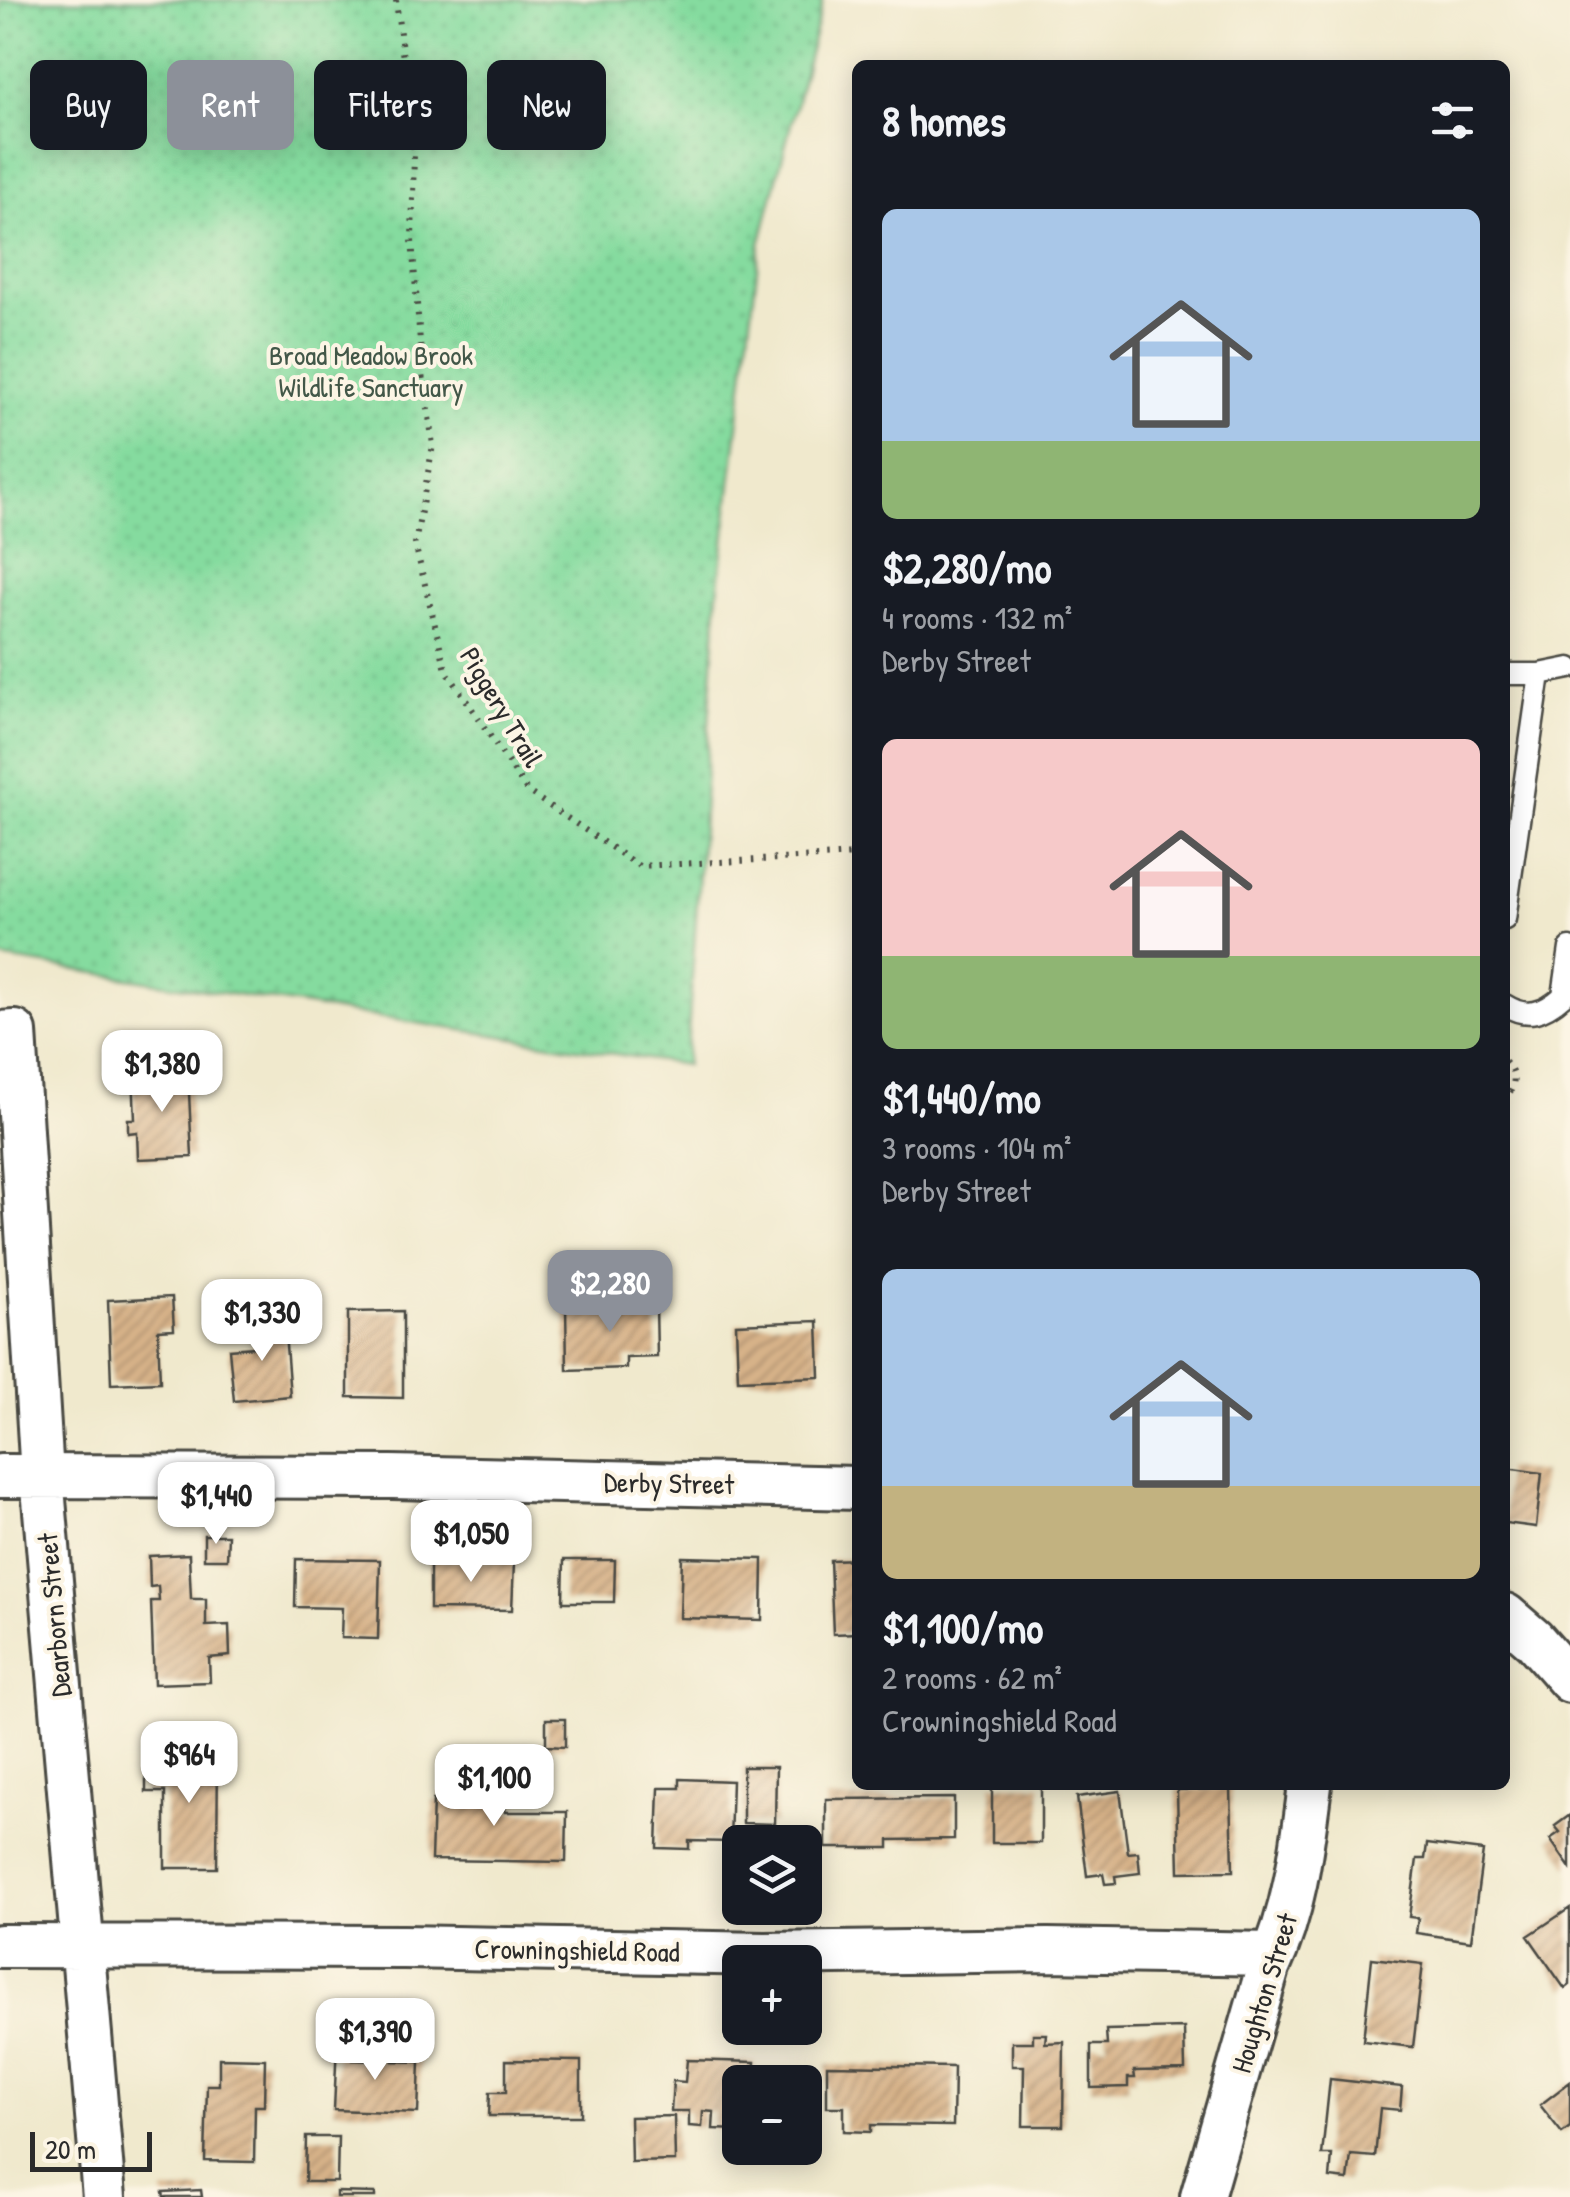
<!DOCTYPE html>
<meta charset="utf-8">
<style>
:root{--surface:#171b24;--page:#20242c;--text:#f1f3f6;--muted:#9ea1a6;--accent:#8c9099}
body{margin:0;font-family:"Patrick Hand",sans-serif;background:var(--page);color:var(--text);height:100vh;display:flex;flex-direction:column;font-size:38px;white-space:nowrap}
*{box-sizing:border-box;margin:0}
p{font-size:32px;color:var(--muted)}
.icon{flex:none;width:55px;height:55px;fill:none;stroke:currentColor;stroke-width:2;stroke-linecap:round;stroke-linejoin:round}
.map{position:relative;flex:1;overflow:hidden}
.drawer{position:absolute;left:852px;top:60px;width:658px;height:1730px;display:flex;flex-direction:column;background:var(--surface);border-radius:15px;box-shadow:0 5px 25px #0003}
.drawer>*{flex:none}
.hud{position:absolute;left:30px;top:60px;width:672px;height:90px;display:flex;gap:20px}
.tools{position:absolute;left:722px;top:1825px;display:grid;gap:20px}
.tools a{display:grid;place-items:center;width:100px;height:100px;border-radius:15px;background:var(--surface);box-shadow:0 5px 25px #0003;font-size:50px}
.scale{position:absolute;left:30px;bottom:25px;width:122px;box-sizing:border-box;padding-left:10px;border:5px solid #2b2b2b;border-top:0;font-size:28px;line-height:35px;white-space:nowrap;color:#2b2b2b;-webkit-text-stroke:8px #fcf5e5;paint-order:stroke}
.price{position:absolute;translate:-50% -85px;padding:0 22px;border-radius:20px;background:#fff;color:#222;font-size:32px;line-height:65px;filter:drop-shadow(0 2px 5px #0008)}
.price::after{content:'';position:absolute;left:50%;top:60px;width:30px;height:22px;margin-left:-15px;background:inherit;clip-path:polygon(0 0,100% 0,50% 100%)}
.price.current{background:var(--accent);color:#fff}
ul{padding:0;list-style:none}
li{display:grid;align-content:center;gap:20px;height:530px;padding:0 30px}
li span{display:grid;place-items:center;height:310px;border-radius:15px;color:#555}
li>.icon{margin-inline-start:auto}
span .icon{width:180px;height:180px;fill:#fffc;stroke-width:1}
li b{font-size:42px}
h2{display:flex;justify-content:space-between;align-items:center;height:120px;padding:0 30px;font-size:42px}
.chip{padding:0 35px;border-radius:15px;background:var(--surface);box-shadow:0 5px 25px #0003;font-size:35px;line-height:90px}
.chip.current{background:var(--accent);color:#fff}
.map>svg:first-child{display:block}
</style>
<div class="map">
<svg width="1570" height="2197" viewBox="0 0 1570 2197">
<defs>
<pattern id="park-dots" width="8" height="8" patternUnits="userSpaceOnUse" patternTransform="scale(2.5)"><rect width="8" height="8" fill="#85db9f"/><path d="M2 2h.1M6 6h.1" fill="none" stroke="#73bc89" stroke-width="1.8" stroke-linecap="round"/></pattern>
<pattern id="building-hatch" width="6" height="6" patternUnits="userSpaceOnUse" patternTransform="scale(2.5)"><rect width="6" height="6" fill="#d7b289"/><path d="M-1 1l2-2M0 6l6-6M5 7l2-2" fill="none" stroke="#af9170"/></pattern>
</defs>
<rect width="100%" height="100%" fill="#fcf5e5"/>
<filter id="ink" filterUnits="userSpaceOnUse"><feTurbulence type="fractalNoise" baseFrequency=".01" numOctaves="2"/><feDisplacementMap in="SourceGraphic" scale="20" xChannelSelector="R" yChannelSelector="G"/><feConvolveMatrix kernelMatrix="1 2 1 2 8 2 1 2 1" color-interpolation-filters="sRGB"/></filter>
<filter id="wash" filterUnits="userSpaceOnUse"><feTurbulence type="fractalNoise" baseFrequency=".0048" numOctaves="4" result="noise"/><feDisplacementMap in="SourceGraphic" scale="40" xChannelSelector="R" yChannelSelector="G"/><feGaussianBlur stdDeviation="2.25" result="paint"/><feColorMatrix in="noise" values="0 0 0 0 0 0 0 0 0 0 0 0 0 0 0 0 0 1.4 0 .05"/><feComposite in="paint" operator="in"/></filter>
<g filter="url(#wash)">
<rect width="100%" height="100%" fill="#f0e9cd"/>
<path fill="url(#park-dots)" stroke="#588365" stroke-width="2.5" d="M0,0H823L760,244L718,592L686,1065L0,958Z"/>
<g id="blocks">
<path fill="url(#building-hatch)" d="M188,1071L192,1157L138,1159L137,1132L128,1133V1119H135L133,1074Z
M172,1297L174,1329L158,1330L160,1382L111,1384L108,1300Z
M656,1304L657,1357L626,1358V1368L567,1370L566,1306Z
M403,1311V1398L348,1397V1312Z
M284,1320L290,1396L234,1401L229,1349L254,1347L252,1323Z
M818,1321L820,1377L738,1380L736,1324Z
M1505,1468L1542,1473L1536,1527L1505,1523Z
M204,1535H228L227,1559H204Z
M189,1554L191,1599H206V1626L229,1625L230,1656L209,1658L210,1682L154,1684L151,1601H159L158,1586L150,1587L149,1556Z
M682,1557L763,1559L762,1620L680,1618Z
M296,1559L380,1560L378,1639L341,1638L342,1608L295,1607Z
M858,1559V1633L833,1634L830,1560Z
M430,1560L514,1562L512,1610L430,1609Z
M564,1560H615L614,1602H563Z
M546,1719H565V1747L546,1746Z
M161,1748L218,1749L217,1868H165V1792H146V1769H161Z
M743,1767H776L775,1824L743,1823Z
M461,1774H488L487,1800H506L505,1812H567L566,1862L431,1860L433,1800H460Z
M680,1779L732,1781L730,1842L689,1841V1849L657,1848L659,1788H680Z
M992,1785H1041V1843H992Z
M1231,1788L1233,1871L1179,1872L1177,1790Z
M1120,1791L1128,1853L1138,1852L1140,1873L1115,1876L1116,1883L1105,1884L1103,1874L1087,1876L1077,1797Z
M954,1798V1839L889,1840V1848H826V1799Z
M1570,1815V1868L1550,1839L1560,1832L1555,1826Z
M1427,1844L1483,1851L1471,1941L1416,1933L1418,1918L1409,1917L1417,1859H1425Z
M1570,1908V1985L1565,1989L1528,1936Z
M1372,1958L1423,1964L1413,2047L1363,2041Z
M1184,2028L1185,2070L1134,2071L1135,2078H1128V2087L1091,2088V2045H1107L1106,2030Z
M1033,2034H1046L1045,2043L1064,2042L1063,2126H1023L1024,2066H1012V2042H1033Z
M337,2042H353V2060L381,2061L382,2051L394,2052L393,2061L420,2062L418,2113L334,2110Z
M219,2058L265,2059L264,2106H255L254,2162L205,2161L207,2085H219Z
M506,2060L581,2061V2116H489L490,2092H506Z
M687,2060L755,2062L754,2082H740V2130L713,2129L714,2112L703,2111L702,2127L689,2126V2111H671L673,2081L685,2082Z
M827,2065L954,2067L953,2126L871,2125V2132L844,2131V2107H827Z
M1330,2079L1402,2087L1400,2110L1380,2108L1375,2157L1351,2155L1348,2180L1330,2178L1332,2155H1322Z
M1570,2082V2127L1562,2133L1540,2105Z
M674,2116L675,2161L631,2162L630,2117Z
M306,2137H338L337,2182H305Z
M201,2190L202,2197H164L163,2192Z
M336,2192L375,2193V2197H336Z"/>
</g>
</g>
<g filter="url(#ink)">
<use href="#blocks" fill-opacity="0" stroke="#494843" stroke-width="2.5"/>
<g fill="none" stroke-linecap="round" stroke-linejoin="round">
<g stroke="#494843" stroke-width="25">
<path id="service" d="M1505,674H1540L1570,668
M1505,919L1540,674
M1505,1005C1527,1019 1544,1013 1563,996L1570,948"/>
</g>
<g stroke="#494843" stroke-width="48">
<path id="minor" d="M0,1033L15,1032L42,1476L104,2197
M0,1476L392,1477L858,1488
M1505,1615L1534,1640L1570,1681
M0,1946L404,1947L765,1954L1048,1950L1274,1954
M1202,2197L1268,1968C1295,1910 1302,1848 1310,1785"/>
</g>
<path stroke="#494843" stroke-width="6" stroke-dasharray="2.5 8" stroke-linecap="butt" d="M396,0L414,152L412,240L422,367L433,445L415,544L446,670L527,791L639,866L858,855
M1505,1061C1517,1073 1516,1087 1505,1099"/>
<use href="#service" stroke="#fff" stroke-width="20"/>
<use href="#minor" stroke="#fff" stroke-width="42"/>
</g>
</g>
<g text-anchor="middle" stroke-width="8" stroke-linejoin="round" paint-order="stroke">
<g font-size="28" fill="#425748" stroke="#fcf5e5">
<text x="371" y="365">Broad Meadow Brook<tspan x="371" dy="32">Wildlife Sanctuary</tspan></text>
</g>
<g font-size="28" fill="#2b2b2b" stroke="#fcf5e5">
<text transform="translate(502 707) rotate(59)" y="10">Piggery Trail</text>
<text transform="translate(669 1483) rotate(1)" y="10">Derby Street</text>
<text transform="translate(54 1615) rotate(-95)" y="10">Dearborn Street</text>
<text transform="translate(577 1950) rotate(1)" y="10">Crowningshield Road</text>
<text transform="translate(1264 1993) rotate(-73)" y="10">Houghton Street</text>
</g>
</g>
</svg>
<div class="tools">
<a><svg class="icon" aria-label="layers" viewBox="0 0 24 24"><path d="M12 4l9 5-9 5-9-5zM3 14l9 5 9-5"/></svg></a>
<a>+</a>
<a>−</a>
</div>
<div class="scale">20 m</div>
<b class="price" style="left:162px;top:1115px">$1,380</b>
<b class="price current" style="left:610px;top:1335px">$2,280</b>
<b class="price" style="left:262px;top:1364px">$1,330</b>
<b class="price" style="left:216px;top:1547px">$1,440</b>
<b class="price" style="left:471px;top:1585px">$1,050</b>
<b class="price" style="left:189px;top:1806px">$964</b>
<b class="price" style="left:494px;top:1829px">$1,100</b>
<b class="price" style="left:375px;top:2083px">$1,390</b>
<div class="hud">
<a class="chip">Buy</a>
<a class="chip current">Rent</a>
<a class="chip">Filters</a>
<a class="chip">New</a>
</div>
<section class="drawer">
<h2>8 homes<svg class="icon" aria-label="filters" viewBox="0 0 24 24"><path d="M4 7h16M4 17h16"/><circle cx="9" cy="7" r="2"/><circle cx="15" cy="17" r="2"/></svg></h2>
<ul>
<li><span style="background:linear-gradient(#a9c7e8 75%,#8fb573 0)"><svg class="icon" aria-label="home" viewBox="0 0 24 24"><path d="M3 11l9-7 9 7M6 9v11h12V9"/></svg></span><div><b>$2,280/mo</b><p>4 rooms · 132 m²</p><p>Derby Street</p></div></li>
<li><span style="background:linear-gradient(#f6c9c9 70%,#8fb573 0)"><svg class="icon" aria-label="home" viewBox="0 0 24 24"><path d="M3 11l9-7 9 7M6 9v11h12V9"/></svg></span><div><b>$1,440/mo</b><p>3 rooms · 104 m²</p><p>Derby Street</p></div></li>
<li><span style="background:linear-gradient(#a9c7e8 70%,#c2b280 0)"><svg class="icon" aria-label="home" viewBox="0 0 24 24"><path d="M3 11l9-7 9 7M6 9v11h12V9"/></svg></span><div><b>$1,100/mo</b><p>2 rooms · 62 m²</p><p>Crowningshield Road</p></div></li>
</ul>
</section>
</div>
